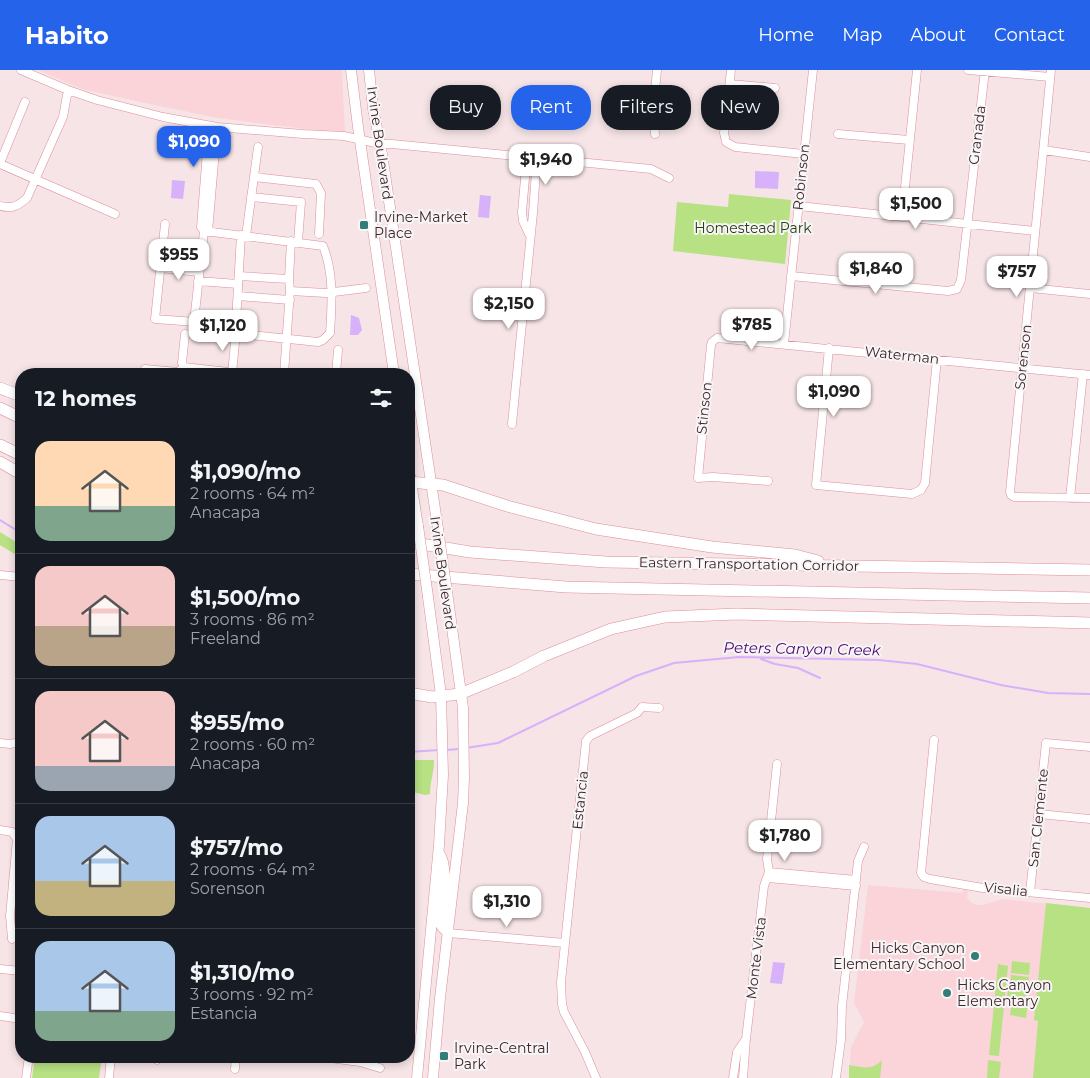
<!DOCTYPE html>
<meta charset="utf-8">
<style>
:root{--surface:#171b24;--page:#242831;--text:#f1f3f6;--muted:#9ea1a6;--line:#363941;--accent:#2563eb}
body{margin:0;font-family:Montserrat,sans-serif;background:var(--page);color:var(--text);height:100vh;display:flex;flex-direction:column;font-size:19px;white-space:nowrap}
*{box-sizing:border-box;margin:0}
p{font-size:16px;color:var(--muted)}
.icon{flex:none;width:28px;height:28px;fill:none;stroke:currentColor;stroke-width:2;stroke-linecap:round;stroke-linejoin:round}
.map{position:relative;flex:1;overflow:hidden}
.side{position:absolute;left:15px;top:298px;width:400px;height:695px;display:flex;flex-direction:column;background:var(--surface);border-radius:20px;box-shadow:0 2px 8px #0003}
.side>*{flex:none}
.top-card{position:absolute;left:430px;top:15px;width:475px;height:45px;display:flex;gap:10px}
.price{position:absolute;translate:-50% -42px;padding:0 11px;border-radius:10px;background:#fff;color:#222;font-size:16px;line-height:32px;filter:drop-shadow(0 1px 2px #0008)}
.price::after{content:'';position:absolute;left:50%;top:30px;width:15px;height:11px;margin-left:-8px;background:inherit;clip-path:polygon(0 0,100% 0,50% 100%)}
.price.current{background:var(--accent);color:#fff}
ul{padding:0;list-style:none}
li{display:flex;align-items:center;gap:15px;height:125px;padding:0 20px}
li+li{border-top:1px solid var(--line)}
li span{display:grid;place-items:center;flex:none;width:140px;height:100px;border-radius:15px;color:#555}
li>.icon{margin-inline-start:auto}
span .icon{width:60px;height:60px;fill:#fffc;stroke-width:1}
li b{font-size:21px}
h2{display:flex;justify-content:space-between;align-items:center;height:60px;padding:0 20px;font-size:21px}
.tag{padding:0 18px;border-radius:20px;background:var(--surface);box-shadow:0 2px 8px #0003;font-size:18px;line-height:45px}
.tag.current{background:var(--accent);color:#fff}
header{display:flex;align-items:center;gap:30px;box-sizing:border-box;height:70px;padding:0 25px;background:var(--accent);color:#fff}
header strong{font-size:24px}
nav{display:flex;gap:28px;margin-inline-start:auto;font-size:18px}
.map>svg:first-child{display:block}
</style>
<header>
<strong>Habito</strong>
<nav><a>Home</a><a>Map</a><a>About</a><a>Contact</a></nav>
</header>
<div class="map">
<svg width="1090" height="1008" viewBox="0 0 1090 1008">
<rect width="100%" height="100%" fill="#f6e4e6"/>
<path fill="#fbd4da" d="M38,0H342L345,64L218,48L159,36L82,19Z
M868,815L963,823V819H968L967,828L972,833L978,835H983L1002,829L1090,838V1008H849L851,977L864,952L854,933Z"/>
<path fill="#b7e183" d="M729,124L791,130L785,194L673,181L677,132L728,137Z
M0,462L21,475V488L0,475Z
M409,690H434C434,703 430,712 430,724L425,725L409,721Z
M1046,833L1090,838V1008H1033L1038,951L1034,950Z
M1012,891L1030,893L1029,905L1011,903Z
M998,894L1008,896L999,986L989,985Z
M1011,905L1029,907L1027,919L1010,917Z
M1008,919L1027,921L1026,929L1007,927Z
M1012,930L1028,932L1026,948L1010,945Z
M35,986H102L99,1008H32Z
M882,990L880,1008H849V995C863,997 872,1001 882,990Z
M988,990L1001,992L999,1008H987Z"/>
<path fill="#d7b1f9" d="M755,101L779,102L778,119L755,118Z
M172,110L185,111L183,129L171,128Z
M480,125L491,126L489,148L478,147Z
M351,245L359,248L362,260L358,265H350Z
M773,892L785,893L782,914L770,913Z"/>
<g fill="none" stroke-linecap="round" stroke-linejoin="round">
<path stroke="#d7b1f9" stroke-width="2" d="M0,450L21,463
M761,589L775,594L798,598L820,608
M466,678L498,673L636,606L674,593L739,587L879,590L917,594L1001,615L1048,623L1090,624
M446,680L459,679
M409,682L439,680"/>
<g stroke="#df8d9b" stroke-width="9">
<path id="minor" d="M21,0L68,20L97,30L163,47L217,57L303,64L344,66L380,74H392L651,99L669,108
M731,0L724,63L726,72L735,77L804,84
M968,0L1050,7
M1051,0L1010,422L1011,425L1014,427L1090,428
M730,14L775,18
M655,64L653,41L657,0
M838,64L909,70
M1044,80L1090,87
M527,86L522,142L523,151L529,164
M0,93L25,32
M0,94L115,144
M254,107L316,114L321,123L319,164
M251,127L301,132L298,172
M0,136C12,139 18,136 27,128L63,47L68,20
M799,136L1035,161
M902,147L917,0
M165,154L155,249L196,252L197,256L202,260L318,272L323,270L330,263C332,234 334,203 323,176L204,161L201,157L209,56
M208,162L217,57
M246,166L258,77
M160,198L199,202
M239,206L289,209
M791,206L948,221L957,219L961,210L985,0
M198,211L238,214
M1030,218L1090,224
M290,221L326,223L366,218
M238,226L290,230
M194,252L204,161
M236,252L241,165
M185,264L182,293L184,297L246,304
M784,274L813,0
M829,278L816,415L912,424L921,420L925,413L937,289
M145,299L178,302L184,297
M232,304L236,262
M284,304L290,221L289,209L291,171
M336,304L338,280
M512,354L533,143L537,87
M768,411L713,407L698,408L711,275L712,272L717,268L1090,305
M1070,428L1083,304
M0,505L21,507
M934,670L921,803L924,807L930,809L983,818L1090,828
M0,673L10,674L21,672
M1039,744L1090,749
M0,760L12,762L17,769L10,846L12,869
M769,802L856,810
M768,808L856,816
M1030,822L1046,673L1090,677
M448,863L565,873
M0,899L21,901
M0,946L21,949
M315,986L360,992L380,998
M157,990L159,986
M235,999L236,986
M26,1008L29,986
M109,1008L111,986
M596,1008L585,982L564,942L562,934L561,912L586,671L590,666L637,643L642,637L659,638
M733,1008L737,982L746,969
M743,1008L746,969L764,816L769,802L767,789L777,694
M836,1008L841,970L842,936L858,791L864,777"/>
</g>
<g stroke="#df8d9b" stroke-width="11">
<path id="major" d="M351,0L358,57L394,304
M369,0L373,38L382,84L438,459
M409,400L418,456
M439,783C450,798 442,834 440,853L442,857L448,863
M417,1008L439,775L443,705L441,625L428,527
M433,1008L440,928L463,733L464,708L463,638L448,529"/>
</g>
<g stroke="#df8d9b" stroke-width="12">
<path id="highway" d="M0,318L21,326
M0,338L21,348
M0,375L21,385
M0,392L21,404
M409,412L443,415L507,436L596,459L712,477L795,485L818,491
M409,472L470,482L606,492L1090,500
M409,504L566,517L1090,528
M409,623L432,627L460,624L513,602L544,586L611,559L665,547L737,544L1090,553"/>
</g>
<use href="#minor" stroke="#fff" stroke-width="8"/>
<use href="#major" stroke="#fff" stroke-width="10"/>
<use href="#highway" stroke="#fff" stroke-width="11"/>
<g stroke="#df8d9b" stroke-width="11" stroke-linecap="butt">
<path id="major-bridge" d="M418,456L428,527
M438,459L448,529"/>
</g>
<use href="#major-bridge" stroke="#fff" stroke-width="10"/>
</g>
<g fill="#347c77" stroke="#f6f6f6" stroke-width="2">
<rect x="359" y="150" width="10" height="10" rx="2.5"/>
<circle cx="975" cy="886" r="5"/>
<circle cx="947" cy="923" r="5"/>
<rect x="439" y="981" width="10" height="10" rx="2.5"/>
</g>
<g text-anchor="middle" stroke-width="4" stroke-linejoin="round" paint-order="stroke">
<g font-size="14" fill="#44232a" stroke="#f6f6f6">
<text transform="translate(977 65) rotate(-83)" y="5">Granada</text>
<text transform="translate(380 73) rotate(82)" y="5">Irvine Boulevard</text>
<text transform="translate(801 107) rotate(-84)" y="5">Robinson</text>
<text transform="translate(902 285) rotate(6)" y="5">Waterman</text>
<text transform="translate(1023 287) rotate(-84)" y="5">Sorenson</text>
<text transform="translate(704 338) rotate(-84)" y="5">Stinson</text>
<text transform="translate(749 494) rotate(1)" y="5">Eastern Transportation Corridor</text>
<text transform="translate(443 503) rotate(82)" y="5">Irvine Boulevard</text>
<text transform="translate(580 730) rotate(-84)" y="5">Estancia</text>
<text transform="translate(1038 748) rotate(-84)" y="5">San Clemente</text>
<text transform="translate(1006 819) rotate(6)" y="5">Visalia</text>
<text transform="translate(756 888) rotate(-83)" y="5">Monte Vista</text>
</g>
<g font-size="14" fill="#44232a" stroke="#f6f6f6" text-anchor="start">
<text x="374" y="152">Irvine-Market<tspan x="374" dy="16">Place</tspan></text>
<text x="965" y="883" text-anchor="end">Hicks Canyon<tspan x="965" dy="16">Elementary School</tspan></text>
<text x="957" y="920">Hicks Canyon<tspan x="957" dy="16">Elementary</tspan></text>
<text x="454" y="983">Irvine-Central<tspan x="454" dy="16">Park</tspan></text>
</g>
<g font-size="14" fill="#2d3d15" stroke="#f6f6f6">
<text x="753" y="163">Homestead Park</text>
</g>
<g font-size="15" font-style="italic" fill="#4d0273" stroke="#f6f6f6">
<text transform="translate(802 579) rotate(1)" y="5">Peters Canyon Creek</text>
</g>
</g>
</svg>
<b class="price current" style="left:194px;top:98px">$1,090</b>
<b class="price" style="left:546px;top:116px">$1,940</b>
<b class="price" style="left:916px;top:160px">$1,500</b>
<b class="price" style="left:179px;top:211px">$955</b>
<b class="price" style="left:876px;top:225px">$1,840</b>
<b class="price" style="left:1017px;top:228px">$757</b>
<b class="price" style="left:509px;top:260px">$2,150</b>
<b class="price" style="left:752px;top:281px">$785</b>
<b class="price" style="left:223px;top:282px">$1,120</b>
<b class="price" style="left:834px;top:348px">$1,090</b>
<b class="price" style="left:785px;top:792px">$1,780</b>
<b class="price" style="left:507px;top:858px">$1,310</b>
<div class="top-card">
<a class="tag">Buy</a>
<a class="tag current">Rent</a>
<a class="tag">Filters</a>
<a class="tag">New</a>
</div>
<section class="side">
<h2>12 homes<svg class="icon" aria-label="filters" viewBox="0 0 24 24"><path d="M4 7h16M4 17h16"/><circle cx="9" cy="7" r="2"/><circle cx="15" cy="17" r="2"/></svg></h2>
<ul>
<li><span style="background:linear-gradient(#ffd9b3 65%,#7fa58c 0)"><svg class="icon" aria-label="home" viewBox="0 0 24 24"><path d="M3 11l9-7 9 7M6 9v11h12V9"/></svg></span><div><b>$1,090/mo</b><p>2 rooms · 64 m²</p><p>Anacapa</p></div></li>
<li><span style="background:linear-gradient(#f6c9c9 60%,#b9a48a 0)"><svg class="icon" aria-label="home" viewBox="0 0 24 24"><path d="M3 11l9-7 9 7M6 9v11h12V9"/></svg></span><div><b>$1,500/mo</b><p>3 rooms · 86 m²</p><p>Freeland</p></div></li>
<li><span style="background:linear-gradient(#f6c9c9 75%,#9aa5b1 0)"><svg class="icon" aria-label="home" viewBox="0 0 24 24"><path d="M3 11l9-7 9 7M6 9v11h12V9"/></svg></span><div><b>$955/mo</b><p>2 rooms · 60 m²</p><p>Anacapa</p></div></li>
<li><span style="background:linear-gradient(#a9c7e8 65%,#c2b280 0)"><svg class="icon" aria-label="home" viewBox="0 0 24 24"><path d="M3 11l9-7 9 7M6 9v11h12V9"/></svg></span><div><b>$757/mo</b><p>2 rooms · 64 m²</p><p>Sorenson</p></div></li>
<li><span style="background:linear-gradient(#a9c7e8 70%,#7fa58c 0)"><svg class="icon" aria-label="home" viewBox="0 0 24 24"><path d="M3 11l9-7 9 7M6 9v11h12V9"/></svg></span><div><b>$1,310/mo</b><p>3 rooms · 92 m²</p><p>Estancia</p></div></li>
</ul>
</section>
</div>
